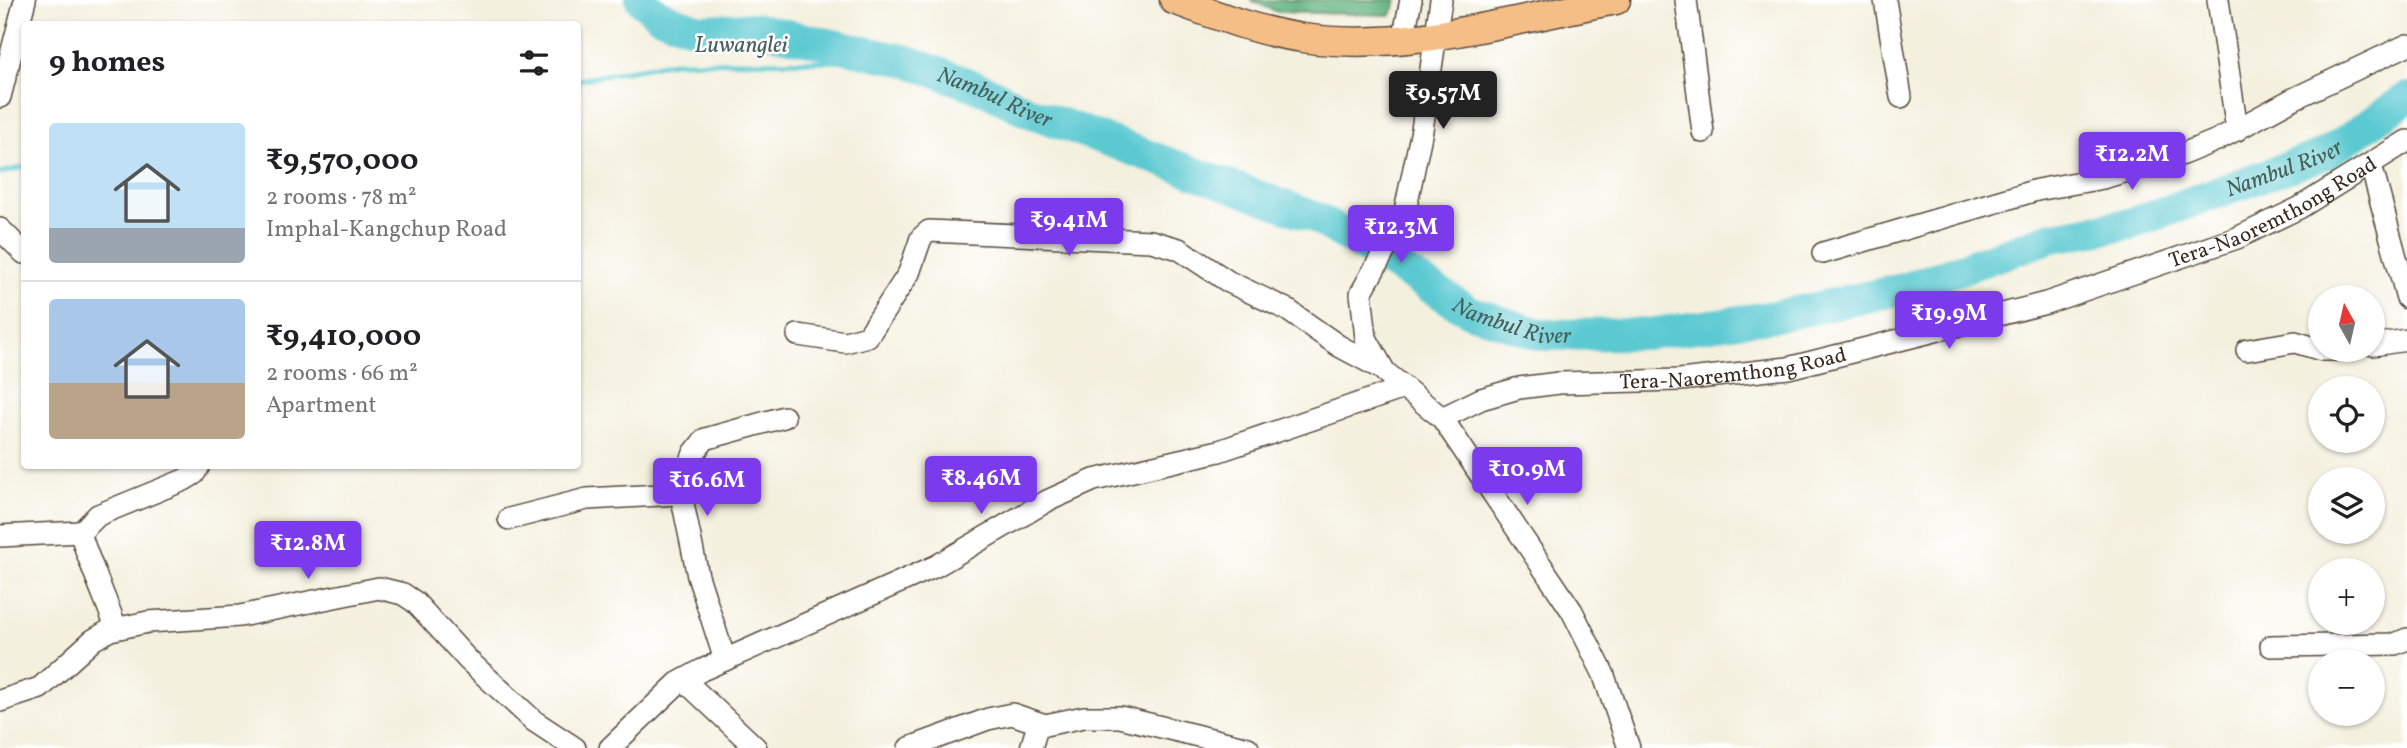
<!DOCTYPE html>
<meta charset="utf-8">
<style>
:root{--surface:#fff;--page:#f6f6f6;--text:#202124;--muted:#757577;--line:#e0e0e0;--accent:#7c3aed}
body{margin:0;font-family:Vollkorn,serif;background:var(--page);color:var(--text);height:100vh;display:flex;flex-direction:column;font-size:26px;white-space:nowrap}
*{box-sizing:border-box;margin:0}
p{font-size:23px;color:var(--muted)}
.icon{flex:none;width:38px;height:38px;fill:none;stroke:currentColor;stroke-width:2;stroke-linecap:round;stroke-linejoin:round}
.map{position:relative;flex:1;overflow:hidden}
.panel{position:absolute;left:21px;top:21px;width:560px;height:448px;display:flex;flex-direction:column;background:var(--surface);border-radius:7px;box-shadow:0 2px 5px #0004}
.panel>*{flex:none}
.needle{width:46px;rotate:352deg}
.tools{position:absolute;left:2308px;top:285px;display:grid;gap:14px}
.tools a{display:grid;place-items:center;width:77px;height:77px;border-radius:50%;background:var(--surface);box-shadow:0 2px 5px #0004;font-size:35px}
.price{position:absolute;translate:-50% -60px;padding:0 16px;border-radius:7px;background:var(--accent);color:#fff;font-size:23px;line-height:46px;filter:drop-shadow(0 2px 4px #0008)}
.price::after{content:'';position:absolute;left:50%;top:42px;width:21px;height:16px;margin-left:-10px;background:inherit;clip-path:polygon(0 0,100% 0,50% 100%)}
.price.current{background:#222;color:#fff}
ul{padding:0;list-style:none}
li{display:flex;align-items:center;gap:21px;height:175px;padding:0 28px}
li+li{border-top:2px solid var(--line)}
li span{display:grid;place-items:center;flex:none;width:196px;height:140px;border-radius:7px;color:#555}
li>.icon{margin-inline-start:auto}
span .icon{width:84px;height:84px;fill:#fffc;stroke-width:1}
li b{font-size:30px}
h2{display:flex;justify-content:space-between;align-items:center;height:84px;padding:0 28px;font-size:30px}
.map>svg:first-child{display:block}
</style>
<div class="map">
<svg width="2407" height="748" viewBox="0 0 2407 748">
<rect width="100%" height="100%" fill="#fff"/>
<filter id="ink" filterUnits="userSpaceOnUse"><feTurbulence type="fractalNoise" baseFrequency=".0143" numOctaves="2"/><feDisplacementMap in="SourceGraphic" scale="14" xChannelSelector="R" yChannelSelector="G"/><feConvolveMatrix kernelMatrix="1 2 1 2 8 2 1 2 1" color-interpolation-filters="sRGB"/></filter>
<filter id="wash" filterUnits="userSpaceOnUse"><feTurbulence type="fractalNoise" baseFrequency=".00686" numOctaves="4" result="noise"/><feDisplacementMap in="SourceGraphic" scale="28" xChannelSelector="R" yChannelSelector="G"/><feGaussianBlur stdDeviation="1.57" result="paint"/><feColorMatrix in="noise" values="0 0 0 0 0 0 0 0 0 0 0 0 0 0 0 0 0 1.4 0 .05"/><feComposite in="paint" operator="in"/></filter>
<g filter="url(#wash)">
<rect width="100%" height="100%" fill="#f4f0de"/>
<path fill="#61b27e" stroke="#4e6e4e" stroke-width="2" d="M1250,0H1397L1391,15L1277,12Z"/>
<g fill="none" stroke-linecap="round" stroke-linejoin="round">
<path stroke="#5cc9d1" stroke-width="5" d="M578,80L673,62L907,61
M0,173L24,167"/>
<path stroke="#5cc9d1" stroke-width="32" id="s1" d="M641,0L660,16L700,30L754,28L907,61L985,90L1027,111L1317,218L1469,311L1541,335L1647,334L1783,315L1903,289L2052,237L2130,224L2327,153L2407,98"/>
</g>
</g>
<g filter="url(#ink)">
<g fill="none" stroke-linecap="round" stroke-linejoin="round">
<g stroke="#57483b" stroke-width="24">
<g id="minor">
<path d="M1441,0L1422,130L1404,216L1361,293L1366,338L1385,372L1442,418L1572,611L1603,673L1629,748"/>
<path d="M1686,0L1703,132"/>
<path d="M1885,0L1901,97"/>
<path d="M2218,0L2237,130"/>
<path d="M1403,39L1411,0"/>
<path d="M0,97L25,0"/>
<path d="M2371,165L2407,298"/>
<path d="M0,229L24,253"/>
<path d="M1823,253L2037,190L2103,178L2173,158L2217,140L2291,100L2407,45"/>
<path d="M798,335L845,342L868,336L909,273L921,238L929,231L1128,240L1151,241L1179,249L1229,282L1286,309L1339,346L1382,369"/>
<path d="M2373,345L2407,340"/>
<path d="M2247,350L2295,342L2322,350H2337"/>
<path id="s2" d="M1442,418L1481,399L1519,388L1559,383L1680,380L1788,368L2046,303L2237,238L2299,208L2407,141"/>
<path d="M509,519L587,499L679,494"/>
<path d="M0,536L81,532"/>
<path d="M116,628C111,612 80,540 81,532L98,515L184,480L194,474L199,466"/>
<path d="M2271,646L2395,644L2407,639"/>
<path d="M725,660L698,576L680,489L694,453L705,439L784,417"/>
<path d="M684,680L756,748"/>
<path d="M0,701L40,688L93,640L110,630L148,622L240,616L379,588L403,594L415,602L468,660L534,721L575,748"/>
<path d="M610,748L678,683L702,670L936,566L1047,501L1094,480L1219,451L1404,388"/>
<path d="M909,748L988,719L1012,714L1045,725L1084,717H1120L1248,748"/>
<path d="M1031,748L1038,725"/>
</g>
</g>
<g stroke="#57483b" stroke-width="31">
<path id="major" d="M1174,0C1216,15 1258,32 1303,38C1408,53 1513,19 1616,0"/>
</g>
<use href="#minor" stroke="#fff" stroke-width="21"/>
<use href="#major" stroke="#f6be87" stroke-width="28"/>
</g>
</g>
<g text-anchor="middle" stroke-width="5" stroke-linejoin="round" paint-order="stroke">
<g font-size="21" fill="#3b2a1e" stroke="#fff">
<text dy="7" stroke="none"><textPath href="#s2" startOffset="864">Tera-Naoremthong Road</textPath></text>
<text dy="7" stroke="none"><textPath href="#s2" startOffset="298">Tera-Naoremthong Road</textPath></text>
</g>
<g font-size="23" font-style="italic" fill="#47625d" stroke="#fff">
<text x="741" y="52">Luwanglei</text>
<text dy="8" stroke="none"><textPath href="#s1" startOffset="373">Nambul River</textPath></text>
<text dy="8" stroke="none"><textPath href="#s1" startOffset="1738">Nambul River</textPath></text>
<text dy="8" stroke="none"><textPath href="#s1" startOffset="940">Nambul River</textPath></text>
</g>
</g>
</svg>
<div class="tools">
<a><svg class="needle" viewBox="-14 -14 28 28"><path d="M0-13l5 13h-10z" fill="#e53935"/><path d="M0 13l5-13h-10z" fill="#757577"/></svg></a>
<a><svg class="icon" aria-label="locate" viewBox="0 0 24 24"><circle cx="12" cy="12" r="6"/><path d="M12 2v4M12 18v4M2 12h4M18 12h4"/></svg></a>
<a><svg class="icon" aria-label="layers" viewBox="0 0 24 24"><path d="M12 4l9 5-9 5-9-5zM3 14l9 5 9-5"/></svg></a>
<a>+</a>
<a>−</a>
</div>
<b class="price current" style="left:1443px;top:131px">₹9.57M</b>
<b class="price" style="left:2132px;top:192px">₹12.2M</b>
<b class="price" style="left:1069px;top:258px">₹9.41M</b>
<b class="price" style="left:1401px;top:265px">₹12.3M</b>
<b class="price" style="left:1949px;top:351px">₹19.9M</b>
<b class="price" style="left:1527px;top:507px">₹10.9M</b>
<b class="price" style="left:981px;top:516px">₹8.46M</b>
<b class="price" style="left:707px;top:518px">₹16.6M</b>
<b class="price" style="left:308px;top:581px">₹12.8M</b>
<section class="panel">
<h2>9 homes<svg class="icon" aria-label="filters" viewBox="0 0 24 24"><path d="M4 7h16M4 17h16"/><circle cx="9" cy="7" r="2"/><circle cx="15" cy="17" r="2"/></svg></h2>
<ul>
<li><span style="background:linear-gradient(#bfe0f5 75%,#9aa5b1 0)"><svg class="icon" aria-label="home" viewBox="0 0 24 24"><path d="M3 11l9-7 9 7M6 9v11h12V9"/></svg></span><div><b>₹9,570,000</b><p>2 rooms · 78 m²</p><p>Imphal-Kangchup Road</p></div></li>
<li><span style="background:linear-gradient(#a9c7e8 60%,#b9a48a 0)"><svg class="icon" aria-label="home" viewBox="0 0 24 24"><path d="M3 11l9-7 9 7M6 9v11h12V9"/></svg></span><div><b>₹9,410,000</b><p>2 rooms · 66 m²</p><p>Apartment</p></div></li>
</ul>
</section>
</div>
